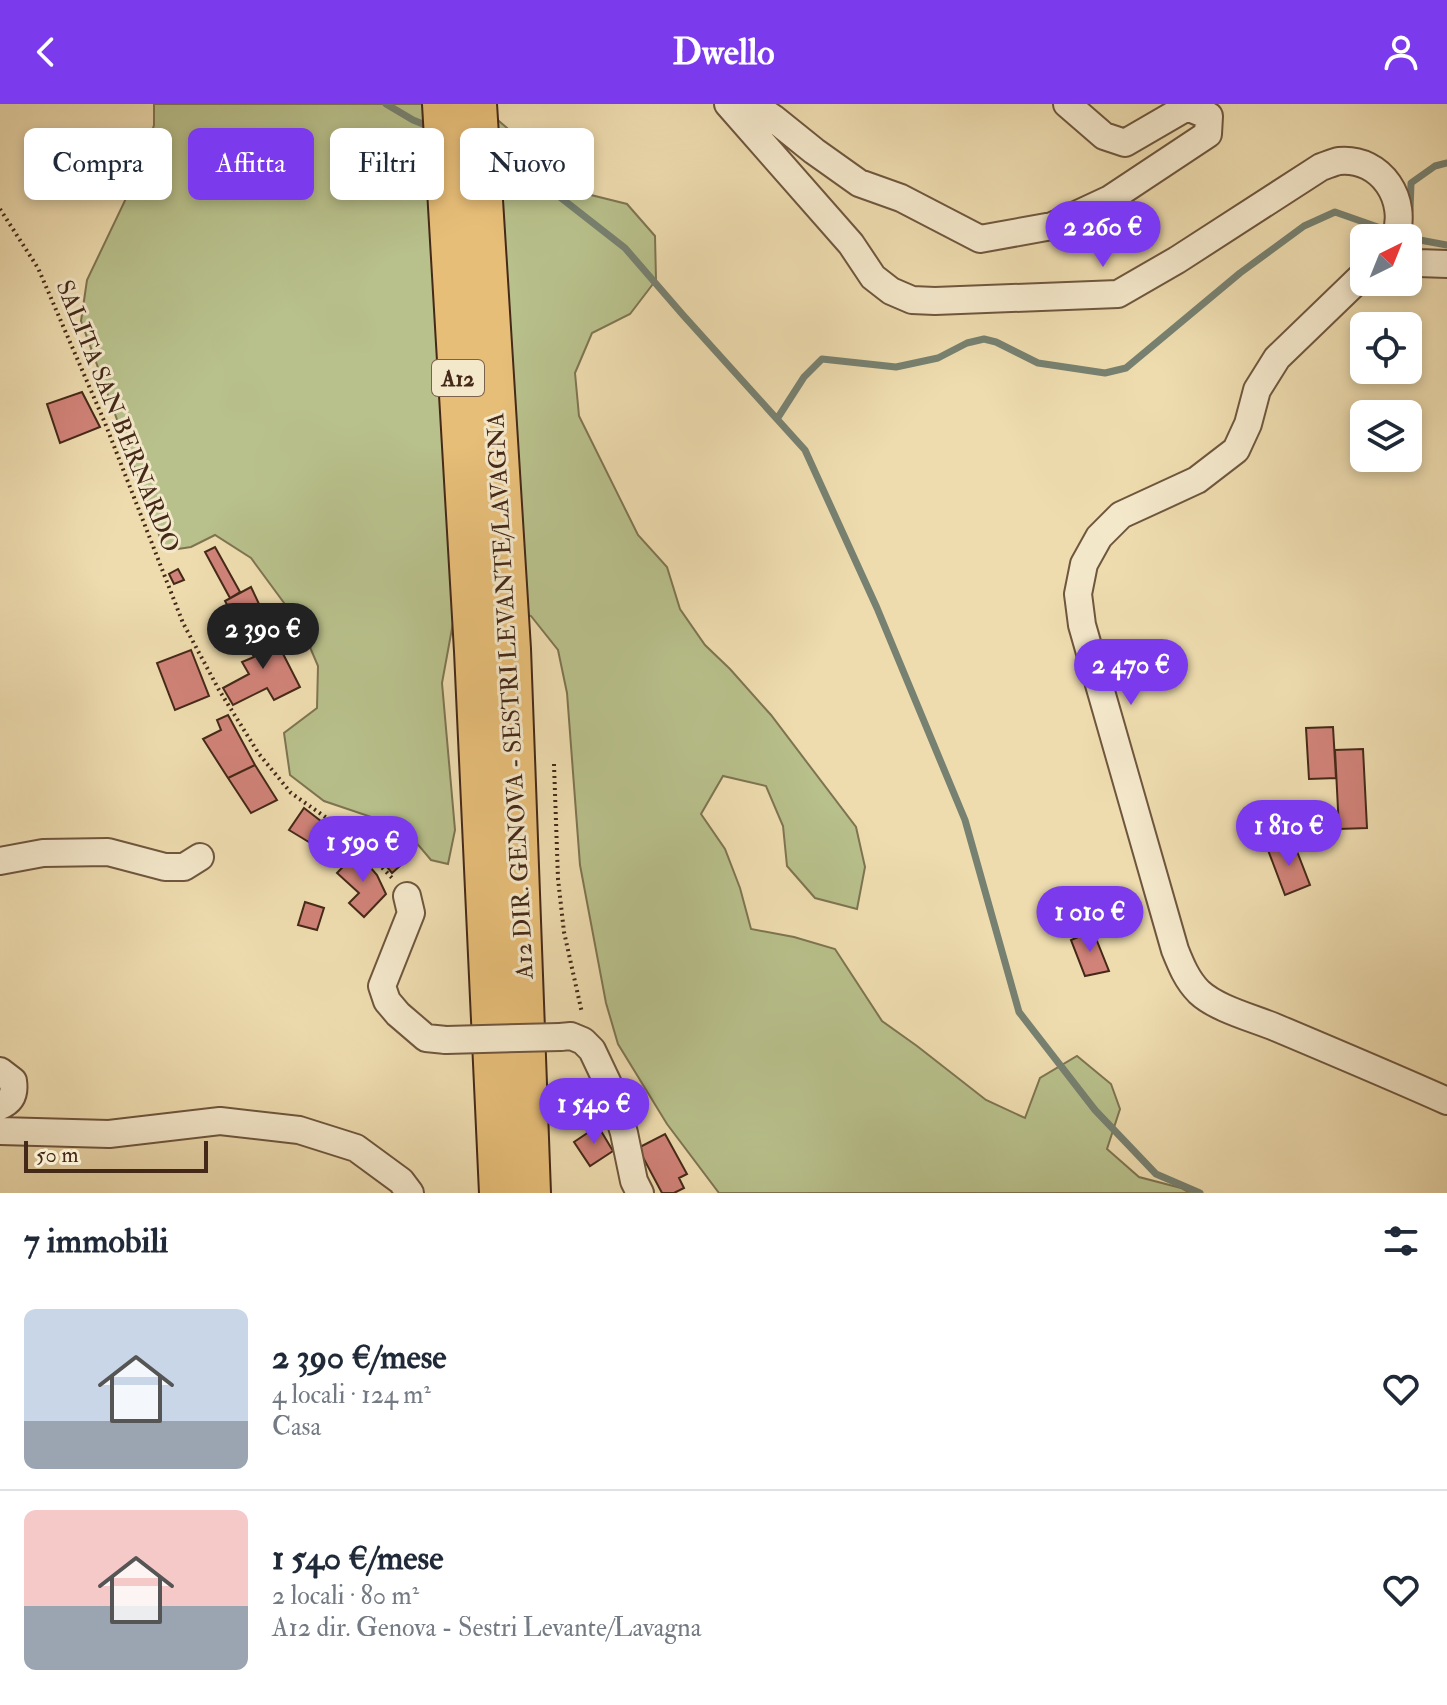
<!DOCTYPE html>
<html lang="it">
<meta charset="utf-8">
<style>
:root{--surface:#fff;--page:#f6f6f7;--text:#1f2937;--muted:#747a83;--line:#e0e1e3;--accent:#7c3aed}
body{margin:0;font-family:"IM FELL Double Pica",serif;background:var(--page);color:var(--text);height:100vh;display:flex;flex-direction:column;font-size:30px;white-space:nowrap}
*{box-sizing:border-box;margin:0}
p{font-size:26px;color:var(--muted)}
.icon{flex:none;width:44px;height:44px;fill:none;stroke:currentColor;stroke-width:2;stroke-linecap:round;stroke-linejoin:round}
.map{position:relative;height:1089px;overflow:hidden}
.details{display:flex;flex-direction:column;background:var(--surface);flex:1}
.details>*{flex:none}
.banner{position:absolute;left:24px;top:24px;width:800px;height:72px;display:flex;gap:16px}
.needle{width:52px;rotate:43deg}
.buttons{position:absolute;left:1350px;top:120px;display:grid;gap:16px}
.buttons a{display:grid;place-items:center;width:72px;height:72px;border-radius:12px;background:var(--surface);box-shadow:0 4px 12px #0003;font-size:40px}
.scale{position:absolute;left:24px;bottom:20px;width:184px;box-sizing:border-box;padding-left:8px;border:4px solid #452918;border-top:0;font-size:22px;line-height:28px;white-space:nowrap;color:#452918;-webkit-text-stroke:6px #f4e8cb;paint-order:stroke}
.price{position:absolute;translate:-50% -68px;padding:0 18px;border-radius:28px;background:var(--accent);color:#fff;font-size:26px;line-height:52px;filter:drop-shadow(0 2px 4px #0008)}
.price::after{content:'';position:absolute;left:50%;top:48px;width:24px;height:18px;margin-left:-12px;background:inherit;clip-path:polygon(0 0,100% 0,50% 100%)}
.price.current{background:#222;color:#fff}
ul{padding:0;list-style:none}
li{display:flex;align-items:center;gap:24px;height:200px;padding:0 24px}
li+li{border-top:2px solid var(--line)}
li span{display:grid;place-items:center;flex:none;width:224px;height:160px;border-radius:12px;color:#555}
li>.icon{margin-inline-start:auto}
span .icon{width:96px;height:96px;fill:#fffc;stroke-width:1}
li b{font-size:34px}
h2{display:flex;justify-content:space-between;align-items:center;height:96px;padding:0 24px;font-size:34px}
.tag{padding:0 28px;border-radius:12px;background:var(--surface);box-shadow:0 4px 12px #0003;font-size:28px;line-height:72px}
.tag.current{background:var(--accent);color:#fff}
header{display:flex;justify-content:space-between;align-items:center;height:104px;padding:0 24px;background:var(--accent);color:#fff;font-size:36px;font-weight:800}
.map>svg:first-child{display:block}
</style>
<header><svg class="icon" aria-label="back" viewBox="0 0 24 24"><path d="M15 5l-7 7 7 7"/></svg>Dwello<svg class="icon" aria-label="person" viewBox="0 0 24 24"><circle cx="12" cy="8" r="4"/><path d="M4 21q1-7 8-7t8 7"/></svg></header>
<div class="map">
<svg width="1447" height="1089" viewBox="0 0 1447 1089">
<rect width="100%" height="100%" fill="#eedcaf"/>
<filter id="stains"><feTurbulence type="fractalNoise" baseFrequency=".0025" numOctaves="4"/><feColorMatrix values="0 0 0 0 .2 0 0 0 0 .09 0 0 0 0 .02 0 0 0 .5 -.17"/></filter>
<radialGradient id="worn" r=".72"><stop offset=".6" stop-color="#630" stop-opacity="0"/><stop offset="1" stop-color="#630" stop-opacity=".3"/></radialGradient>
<path fill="#b8c08b" stroke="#7e7452" stroke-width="2" d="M154,0H441L493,12L527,41L554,72L583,89L627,100L655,132L656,176L630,210L592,229L575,269L579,312L638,431L667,463L680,505L705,541L730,565L771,611L856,723L865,763L857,805L815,794L787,762L783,722L766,682L723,672L701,710L725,745L740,784L751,825L794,833L835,845L882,917L917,942L986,996L1025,1014L1040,974L1077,952L1111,980L1120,1005L1107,1045L1139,1073L1181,1084L1190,1089H719L667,1020L618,940L606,899L580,761L567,589L558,546L531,512L494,499L453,519L442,579L455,726L448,760L431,756L404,724L324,697L290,671L284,629L317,604L318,562L301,522L251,454L215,431L191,443L165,447L81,217L87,176L142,61L154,21Z"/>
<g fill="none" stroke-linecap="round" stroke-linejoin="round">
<path stroke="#778171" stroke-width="7" d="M386,0L413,16L433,24
M493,46L556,90L625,144L683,211L805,346L877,504L965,716L1019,908L1095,1006L1156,1070L1200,1089
M1410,107L1411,79L1435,62L1447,59
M777,315L804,273L822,255L896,263L938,254L967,239L984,235L996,238L1038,259L1105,269L1126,264L1240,169L1304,122L1335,108L1409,134L1447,141"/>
</g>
<path fill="#d18379" stroke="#452918" stroke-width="2" d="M82,288L100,323L60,339L47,300Z
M215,443L240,488L230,494L205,448Z
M178,465L184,476L174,480L169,470Z
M251,483L267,517L242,530L225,497Z
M259,521L272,546L279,542L300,583L274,596L267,584L233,601L223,584L249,570L242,558L254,553L242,530Z
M191,546L209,592L175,606L157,559Z
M228,611L255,661L228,674L203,635L221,626L217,616Z
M1333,623L1336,674L1309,675L1306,624Z
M1363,645L1367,724L1339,725L1335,646Z
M255,661L277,696L251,709L228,674Z
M304,704L339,731L327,749L289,726Z
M393,736L409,754L392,769L377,751Z
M1293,737L1310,781L1285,791L1268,746Z
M357,748L377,771L386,790L364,813L349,799L359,789L337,769Z
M305,798L324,804L317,826L298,821Z
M1093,827L1109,867L1085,872L1071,836Z
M598,1022L613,1047L590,1062L574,1038Z
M665,1030L687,1070L679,1074L684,1084L674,1089H662L638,1044Z"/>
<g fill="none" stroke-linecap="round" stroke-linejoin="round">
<g stroke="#6f563e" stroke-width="30">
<path id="minor" d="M728,0L851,140L873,173L891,187L912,196L935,197L1118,190L1177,156L1321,63C1327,61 1334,58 1339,57C1382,53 1409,97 1395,134
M752,0L773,14L814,47L859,79L901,94L980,135L1052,122L1110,95L1208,30L1209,12L1187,3L1125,39L1104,32L1067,0
M1408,155L1418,159L1447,160
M1364,170L1277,254L1257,286L1248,320L1236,346L1197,376L1121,411L1099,433L1084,460L1078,490L1082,521L1175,846C1181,861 1187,876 1199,888C1217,905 1253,914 1277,924C1334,948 1391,972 1447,997
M0,757L43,749L108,748L165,763H184L200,753
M407,792L411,809L382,882L387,897L398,910L426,934L446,936
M560,933L571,932L583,937L592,946L611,986L624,1029L634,1077L640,1089
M0,967L13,977C15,990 12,997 0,1002
M0,1027L109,1030L220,1017L299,1026L356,1044L401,1077L410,1089"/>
</g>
<g stroke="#452918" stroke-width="42">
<path id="highway" d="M442,0L474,547L499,1089
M477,0L511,545L531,1089"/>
</g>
<path stroke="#452918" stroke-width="4" stroke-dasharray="2 4" stroke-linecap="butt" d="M0,105L38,164L105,319L183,519L219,586L259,650L291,689L351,731L393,775
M554,660L558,775L564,828L582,909"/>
<use href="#minor" stroke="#f4e8cb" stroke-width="26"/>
<use href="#highway" stroke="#e7be78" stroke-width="38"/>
<g stroke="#6f563e" stroke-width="30" stroke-linecap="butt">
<path id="minor-bridge" d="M446,936L560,933"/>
</g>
<use href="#minor-bridge" stroke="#f4e8cb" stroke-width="26"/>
</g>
<g text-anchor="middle" stroke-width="6" stroke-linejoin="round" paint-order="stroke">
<rect fill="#f4e8cb" stroke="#7a624e" stroke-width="2" x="432" y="256" width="52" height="36" rx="6"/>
<g font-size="22" font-weight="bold" fill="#452918">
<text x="458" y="282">A12</text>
</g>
<g font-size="24" fill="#452918" stroke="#f4e8cb">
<text transform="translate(118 312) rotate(68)" y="8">SALITA SAN BERNARDO</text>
<text transform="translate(510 592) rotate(-93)" y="8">A12 DIR. GENOVA - SESTRI LEVANTE/LAVAGNA</text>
</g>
</g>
<rect width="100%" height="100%" filter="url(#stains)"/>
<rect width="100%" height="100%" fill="url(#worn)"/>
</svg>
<div class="buttons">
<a><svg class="needle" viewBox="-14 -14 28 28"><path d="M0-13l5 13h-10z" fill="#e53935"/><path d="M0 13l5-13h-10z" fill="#747a83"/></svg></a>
<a><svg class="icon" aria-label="locate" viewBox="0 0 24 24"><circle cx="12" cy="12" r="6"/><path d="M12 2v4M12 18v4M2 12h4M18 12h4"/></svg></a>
<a><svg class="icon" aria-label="layers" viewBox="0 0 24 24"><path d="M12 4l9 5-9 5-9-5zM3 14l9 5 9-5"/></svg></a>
</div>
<div class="scale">50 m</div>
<b class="price" style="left:1103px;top:165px">2 260 €</b>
<b class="price current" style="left:263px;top:567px">2 390 €</b>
<b class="price" style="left:1131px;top:603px">2 470 €</b>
<b class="price" style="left:1289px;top:764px">1 810 €</b>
<b class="price" style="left:363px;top:780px">1 590 €</b>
<b class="price" style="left:1090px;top:850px">1 010 €</b>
<b class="price" style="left:594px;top:1042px">1 540 €</b>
<div class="banner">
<a class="tag">Compra</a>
<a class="tag current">Affitta</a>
<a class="tag">Filtri</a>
<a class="tag">Nuovo</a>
</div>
</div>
<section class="details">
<h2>7 immobili<svg class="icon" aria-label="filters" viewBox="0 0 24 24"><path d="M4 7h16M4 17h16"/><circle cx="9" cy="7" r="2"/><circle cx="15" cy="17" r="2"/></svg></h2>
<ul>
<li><span style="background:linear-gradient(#c9d6e8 70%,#9aa5b1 0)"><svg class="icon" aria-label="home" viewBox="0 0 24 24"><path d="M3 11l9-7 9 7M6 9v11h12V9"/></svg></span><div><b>2 390 €/mese</b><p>4 locali · 124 m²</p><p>Casa</p></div><svg class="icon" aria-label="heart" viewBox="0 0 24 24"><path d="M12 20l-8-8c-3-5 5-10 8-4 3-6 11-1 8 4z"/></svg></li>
<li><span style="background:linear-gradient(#f6c9c9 60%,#9aa5b1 0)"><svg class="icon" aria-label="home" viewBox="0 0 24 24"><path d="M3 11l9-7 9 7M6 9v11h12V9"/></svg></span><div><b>1 540 €/mese</b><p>2 locali · 80 m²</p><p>A12 dir. Genova - Sestri Levante/Lavagna</p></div><svg class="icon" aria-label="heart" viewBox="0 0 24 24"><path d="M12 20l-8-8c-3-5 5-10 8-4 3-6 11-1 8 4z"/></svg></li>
</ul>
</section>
